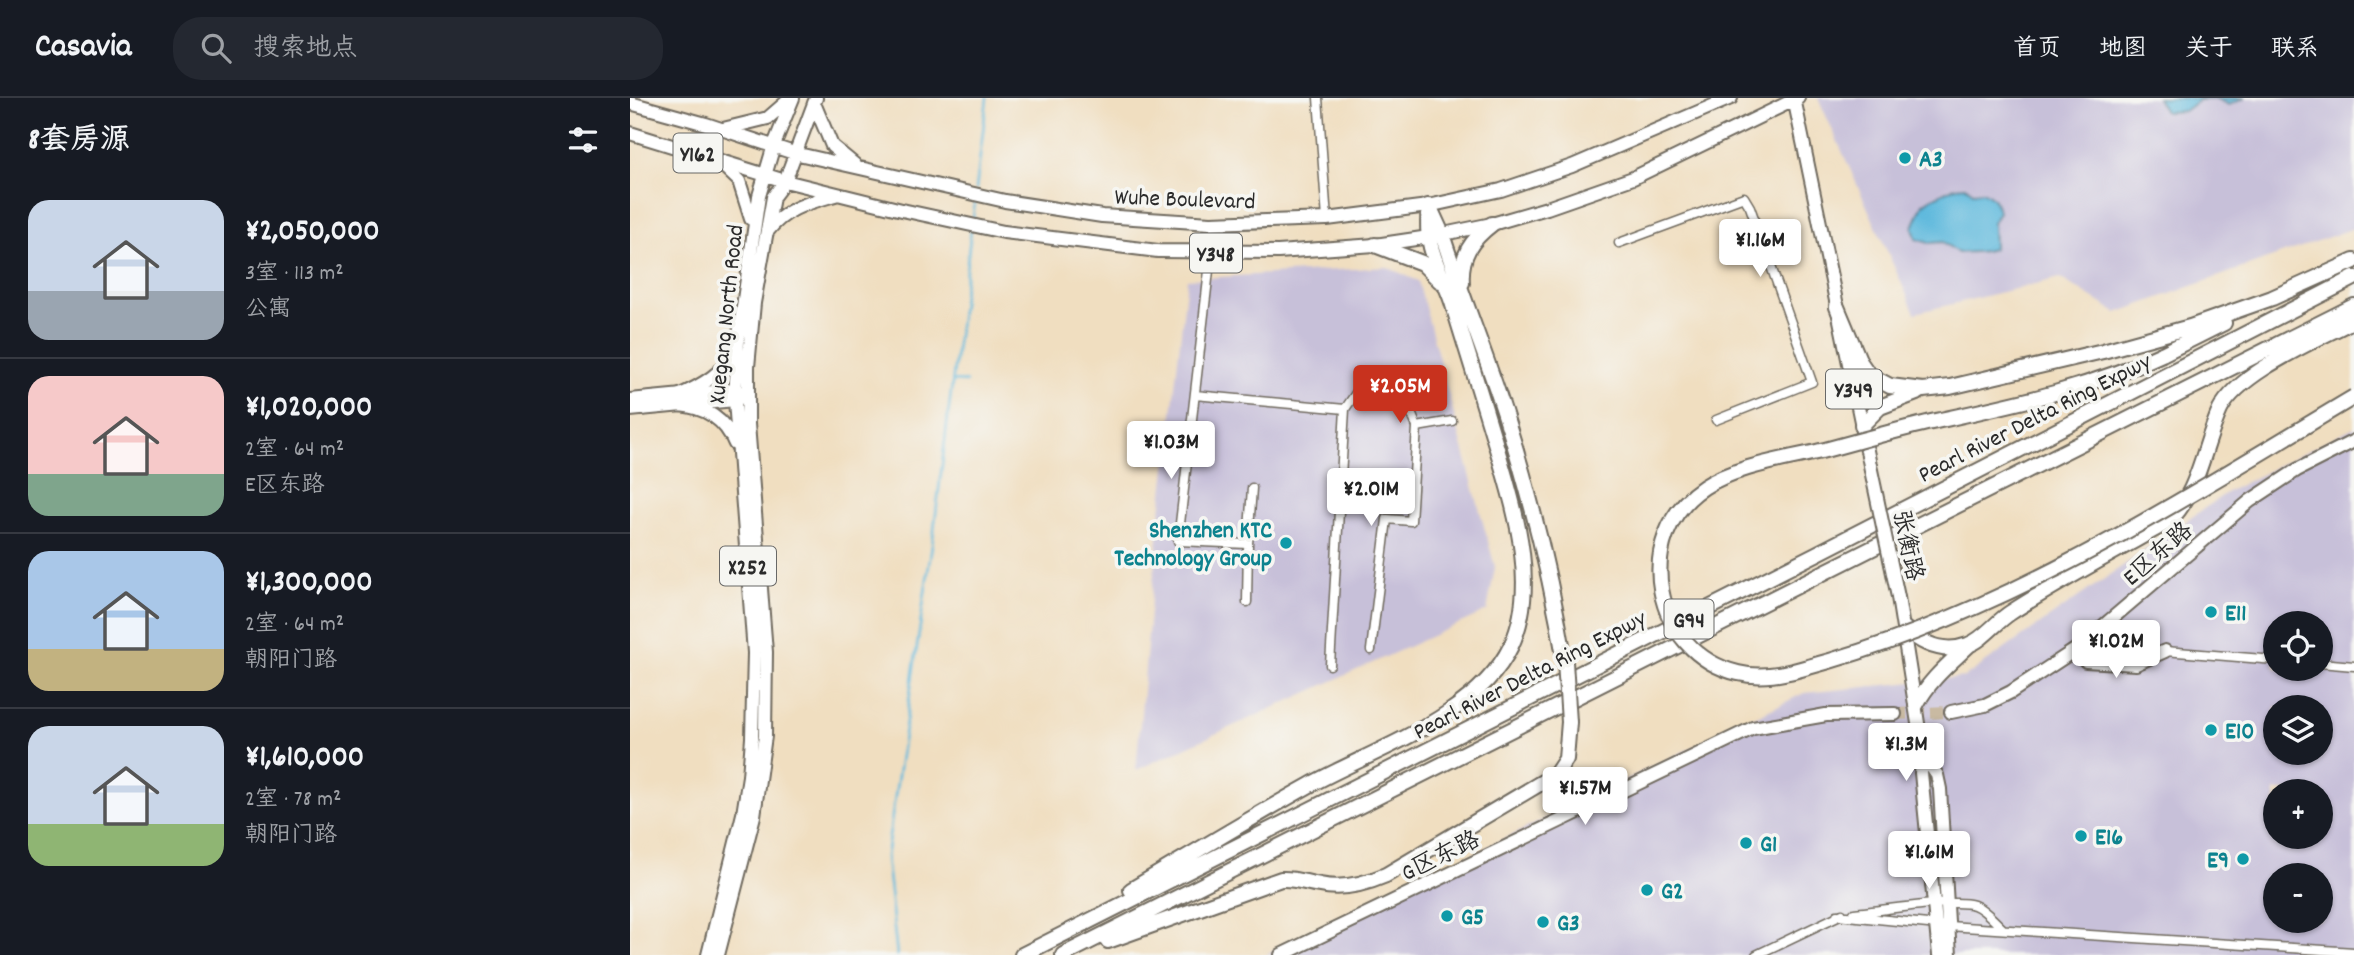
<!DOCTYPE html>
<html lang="zh">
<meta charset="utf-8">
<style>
:root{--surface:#171b24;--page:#242831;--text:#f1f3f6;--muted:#9ea1a6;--line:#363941;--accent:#c8321e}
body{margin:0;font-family:Dekko,"LXGW WenKai TC",sans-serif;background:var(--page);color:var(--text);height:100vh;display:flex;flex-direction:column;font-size:26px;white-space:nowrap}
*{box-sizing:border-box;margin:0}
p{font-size:23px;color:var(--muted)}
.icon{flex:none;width:38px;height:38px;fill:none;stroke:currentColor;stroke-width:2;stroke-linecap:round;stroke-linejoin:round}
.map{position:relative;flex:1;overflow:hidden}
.side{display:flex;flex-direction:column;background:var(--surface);width:630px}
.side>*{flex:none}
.controls{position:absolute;left:1633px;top:513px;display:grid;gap:14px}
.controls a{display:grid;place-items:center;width:70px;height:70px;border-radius:50%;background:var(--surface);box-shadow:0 2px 5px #0004;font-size:35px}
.price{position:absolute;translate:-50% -60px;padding:0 16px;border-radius:7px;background:#fff;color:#222;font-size:23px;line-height:46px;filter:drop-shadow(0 2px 4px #0008)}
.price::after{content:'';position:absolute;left:50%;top:42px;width:21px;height:16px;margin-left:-10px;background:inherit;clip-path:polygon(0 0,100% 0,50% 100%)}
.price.selected{background:var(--accent);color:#fff}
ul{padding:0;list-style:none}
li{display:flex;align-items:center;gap:21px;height:175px;padding:0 28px}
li+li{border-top:2px solid var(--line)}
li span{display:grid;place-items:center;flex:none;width:196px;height:140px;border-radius:21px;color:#555}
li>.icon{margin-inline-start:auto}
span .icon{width:84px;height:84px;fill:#fffc;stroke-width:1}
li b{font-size:30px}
h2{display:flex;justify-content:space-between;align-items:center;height:84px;padding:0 28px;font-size:30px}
header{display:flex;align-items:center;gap:42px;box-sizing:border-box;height:98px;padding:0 35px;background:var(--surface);border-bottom:2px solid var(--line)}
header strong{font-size:33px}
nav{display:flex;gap:38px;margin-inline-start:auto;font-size:24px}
.search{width:490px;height:63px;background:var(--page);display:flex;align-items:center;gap:18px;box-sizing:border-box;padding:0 24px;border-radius:28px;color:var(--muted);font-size:26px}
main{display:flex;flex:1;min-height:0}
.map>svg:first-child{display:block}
</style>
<header>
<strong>Casavia</strong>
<div class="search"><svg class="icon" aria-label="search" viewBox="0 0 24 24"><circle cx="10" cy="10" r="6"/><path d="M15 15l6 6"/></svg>搜索地点</div>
<nav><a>首页</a><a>地图</a><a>关于</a><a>联系</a></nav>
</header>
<main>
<section class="side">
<h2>8套房源<svg class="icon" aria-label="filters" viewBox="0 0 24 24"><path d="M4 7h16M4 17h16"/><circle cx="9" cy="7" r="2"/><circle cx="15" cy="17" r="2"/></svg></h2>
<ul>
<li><span style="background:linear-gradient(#c9d6e8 65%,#9aa5b1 0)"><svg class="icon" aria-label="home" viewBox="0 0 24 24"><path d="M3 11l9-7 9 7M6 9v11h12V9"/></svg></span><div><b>¥2,050,000</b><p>3室 · 113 m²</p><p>公寓</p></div></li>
<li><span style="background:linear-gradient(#f6c9c9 70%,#7fa58c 0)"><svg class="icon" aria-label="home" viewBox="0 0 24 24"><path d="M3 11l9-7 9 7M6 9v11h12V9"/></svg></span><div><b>¥1,020,000</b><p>2室 · 64 m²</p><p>E区东路</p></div></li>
<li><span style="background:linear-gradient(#a9c7e8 70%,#c2b280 0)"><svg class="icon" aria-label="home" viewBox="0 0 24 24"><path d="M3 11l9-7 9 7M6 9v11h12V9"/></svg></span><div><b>¥1,300,000</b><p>2室 · 64 m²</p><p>朝阳门路</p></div></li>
<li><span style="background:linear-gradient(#c9d6e8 70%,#8fb573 0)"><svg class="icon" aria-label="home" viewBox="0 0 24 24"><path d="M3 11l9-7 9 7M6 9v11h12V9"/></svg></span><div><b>¥1,610,000</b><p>2室 · 78 m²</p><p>朝阳门路</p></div></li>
</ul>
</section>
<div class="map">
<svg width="1724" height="857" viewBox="0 0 1724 857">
<rect width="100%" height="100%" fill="#f6f6f2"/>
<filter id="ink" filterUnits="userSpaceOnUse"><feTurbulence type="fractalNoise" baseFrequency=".0143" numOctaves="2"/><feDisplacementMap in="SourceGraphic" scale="14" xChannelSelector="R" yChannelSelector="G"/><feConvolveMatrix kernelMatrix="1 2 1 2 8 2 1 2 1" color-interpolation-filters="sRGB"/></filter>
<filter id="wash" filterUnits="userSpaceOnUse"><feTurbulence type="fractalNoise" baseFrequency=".00686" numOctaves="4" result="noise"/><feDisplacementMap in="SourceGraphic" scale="28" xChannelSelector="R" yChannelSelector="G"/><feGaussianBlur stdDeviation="1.57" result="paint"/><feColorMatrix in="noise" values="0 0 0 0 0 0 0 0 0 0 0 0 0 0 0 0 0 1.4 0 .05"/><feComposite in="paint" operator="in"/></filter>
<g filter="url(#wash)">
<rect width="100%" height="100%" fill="#f0dec0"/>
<path fill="#c7c0d9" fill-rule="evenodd" d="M1188,0H1724V130L1487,215L1430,180L1285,215Z
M757,169L788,183L865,469L857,513L506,672L521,503L557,181Z
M1724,329V857H636L1174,595L1335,579L1599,393ZM1645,525H1690V570H1645ZM1645,609H1690V654H1645ZM1645,693H1690V738H1645ZM1645,777H1690V822H1645Z"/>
<path fill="#5fb9dd" stroke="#457284" stroke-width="2" d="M1527,0H1615L1599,7L1587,1L1569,2L1554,13L1535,14Z
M1335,88L1343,94L1353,93L1363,100L1369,114L1363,125L1364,150C1352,156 1341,153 1328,155L1313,144L1299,145L1286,141L1283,129L1293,106L1300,101L1325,89Z"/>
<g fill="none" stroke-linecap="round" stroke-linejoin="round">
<path stroke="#5fb9dd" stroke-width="2.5" d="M346,91L357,0
M343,122L345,101
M323,283L336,284
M267,857L256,759L303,440L341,132"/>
</g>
</g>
<g filter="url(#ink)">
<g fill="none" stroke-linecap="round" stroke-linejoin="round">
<path stroke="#c9baa2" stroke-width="12" stroke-dasharray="12 6" stroke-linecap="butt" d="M1265,616L1321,614"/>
<g stroke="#706a5f" stroke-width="11">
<path id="street" d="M688,0L697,121
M989,145L1114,99L1120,109L1182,284L1086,322
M581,155L548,443L618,446L622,390
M565,297L715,311L700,567
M715,311L728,292L773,295L787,329L822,323
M617,504L618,446
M741,552L757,421L781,423L787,329
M1535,553L1645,562
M1690,565L1724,568
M1224,815C1249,813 1324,800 1344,807C1355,811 1364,823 1373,831
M1207,817L1318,828L1724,854
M1126,857L1212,816"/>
</g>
<g stroke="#706a5f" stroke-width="16">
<path id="secondary" d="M0,302L105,292L114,296
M0,312L105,302L114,298
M1445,552L1456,563L1506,566L1535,553
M1321,614L1355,607L1381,594L1445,552L1620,403L1667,372L1724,343
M1293,657L1307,677L1310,691L1320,857
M1293,657L1291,675L1309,857
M651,857L1123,630L1196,617L1265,616"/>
</g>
<g stroke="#706a5f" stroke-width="16">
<path id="primary" d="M1164,0L1241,372
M0,5L76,26L164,55L375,103L472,118L581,125L697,121L798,108L871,92L942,68L1101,0
M184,5L202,48L225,67
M93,31L138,20L161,0
M0,35L155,83L272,112L374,134L528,153L648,154L745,147L799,139L862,126L917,110L1003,80L1168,0
M88,63L109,83L121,121
M137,134C155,110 178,105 205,97
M48,298C71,288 96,274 106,250
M49,307C75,309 95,321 105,346
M1268,499L1293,657
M78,857L113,716L119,678L122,640L124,555L105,302L108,243L129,98L144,47L163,0
M88,857L124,718L135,638L136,554L118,326V269L124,205L143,99L155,83L186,0"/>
</g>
<g stroke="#706a5f" stroke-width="18">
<path id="highway" d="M801,112L812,136C831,196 855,254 874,313C900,395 921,479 935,564
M745,147L792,165L810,183
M832,185C830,158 841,142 862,126
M1207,209L1230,264L1239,277L1260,288L1293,292L1320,289L1473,253L1560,229L1642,200L1724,163
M1532,256L1594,225
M1232,327L1250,309L1289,294
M1274,530C1292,546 1314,556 1338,547C1353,542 1366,524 1380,515C1431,482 1486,453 1538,424C1569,395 1573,349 1590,312C1609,274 1687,242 1724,222
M1286,607C1299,582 1319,566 1339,547
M501,792C560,757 619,721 680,687C745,651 847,619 881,548C908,491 887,419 870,361C855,309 838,257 822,204C815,183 802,162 799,139C797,129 799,118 798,108
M478,843L651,781C665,780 676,785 690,787C713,792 735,786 756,777L926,676L936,661L939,624
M392,857L1186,456L1724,180
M433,857L1724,208"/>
</g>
<use href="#street" stroke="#fff" stroke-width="8"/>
<use href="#secondary" stroke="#fff" stroke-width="12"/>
<use href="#primary" stroke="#fff" stroke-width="12"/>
<use href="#highway" stroke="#fff" stroke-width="14"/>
<g stroke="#706a5f" stroke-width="16" stroke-linecap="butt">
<path id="primary-bridge" d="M1241,372L1268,499"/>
</g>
<g stroke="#706a5f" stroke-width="18" stroke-linecap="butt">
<path id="highway-bridge" d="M1532,256C1456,292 1379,307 1297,325C1263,333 1229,343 1195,352C1158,361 1106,368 1074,389C1000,438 1023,555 1108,575C1129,580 1150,577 1171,571C1373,518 1546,405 1724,299
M935,564L939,624"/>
</g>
<use href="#primary-bridge" stroke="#fff" stroke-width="12"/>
<use href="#highway-bridge" stroke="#fff" stroke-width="14"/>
</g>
</g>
<g fill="#0f9aa8" stroke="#f6f6f2" stroke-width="2.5">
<circle cx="1275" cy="60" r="7"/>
<circle cx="656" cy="445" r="7"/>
<circle cx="1581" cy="514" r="7"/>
<circle cx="1581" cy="632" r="7"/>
<circle cx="1451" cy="738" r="7"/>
<circle cx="1116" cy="745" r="7"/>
<circle cx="1613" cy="761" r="7"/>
<circle cx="1017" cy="792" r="7"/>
<circle cx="817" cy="818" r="7"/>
<circle cx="913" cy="824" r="7"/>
</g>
<g text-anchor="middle" stroke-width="7" stroke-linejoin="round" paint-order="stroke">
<g fill="#f6f6f2" stroke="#686867" stroke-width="2">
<rect x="43.5" y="35.5" width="49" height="39" rx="5"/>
<rect x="560" y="135.5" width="52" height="39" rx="5"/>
<rect x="1196" y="271.5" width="56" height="39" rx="5"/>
<rect x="90" y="448.5" width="56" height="39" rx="5"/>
<rect x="1034.5" y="501.5" width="49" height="39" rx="5"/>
</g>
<g font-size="23" font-weight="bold" fill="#2b2b2b">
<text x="68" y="63">Y162</text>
<text x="586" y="163">Y348</text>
<text x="1224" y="299">Y349</text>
<text x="118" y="476">X252</text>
<text x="1059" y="529">G94</text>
</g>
<g font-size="24" font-weight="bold" fill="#0d838f" stroke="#f6f6f2" text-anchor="start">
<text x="1289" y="68">A3</text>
<text x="642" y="439" text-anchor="end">Shenzhen KTC<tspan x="642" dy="28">Technology Group</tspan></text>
<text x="1595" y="522">E11</text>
<text x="1595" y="640">E10</text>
<text x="1465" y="746">E16</text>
<text x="1130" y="753">G1</text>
<text x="1599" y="769" text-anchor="end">E9</text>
<text x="1031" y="800">G2</text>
<text x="831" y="826">G5</text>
<text x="927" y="832">G3</text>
</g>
<g font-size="24" fill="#2b2b2b" stroke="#f6f6f2">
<text transform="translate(555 100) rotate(2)" y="8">Wuhe Boulevard</text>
<text transform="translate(95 216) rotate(-84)" y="8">Xuegang North Road</text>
<text transform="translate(1404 319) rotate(-27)" y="8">Pearl River Delta Ring Expwy</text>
<text transform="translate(1279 447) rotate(78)" y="8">张衡路</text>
<text transform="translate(1527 455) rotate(-41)" y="8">E区东路</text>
<text transform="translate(899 576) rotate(-27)" y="8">Pearl River Delta Ring Expwy</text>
<text transform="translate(810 757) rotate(-26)" y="8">G区东路</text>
</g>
</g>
</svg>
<div class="controls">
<a><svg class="icon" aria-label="locate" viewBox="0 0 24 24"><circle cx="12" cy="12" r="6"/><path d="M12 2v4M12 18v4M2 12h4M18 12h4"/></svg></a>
<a><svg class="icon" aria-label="layers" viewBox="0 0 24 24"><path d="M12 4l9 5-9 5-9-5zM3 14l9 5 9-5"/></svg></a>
<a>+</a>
<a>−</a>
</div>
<b class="price" style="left:1130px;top:181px">¥1.16M</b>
<b class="price selected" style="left:770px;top:327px">¥2.05M</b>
<b class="price" style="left:541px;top:383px">¥1.03M</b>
<b class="price" style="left:741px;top:430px">¥2.01M</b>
<b class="price" style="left:1486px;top:582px">¥1.02M</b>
<b class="price" style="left:1276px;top:685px">¥1.3M</b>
<b class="price" style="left:955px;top:729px">¥1.57M</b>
<b class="price" style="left:1299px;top:793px">¥1.61M</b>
</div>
</main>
